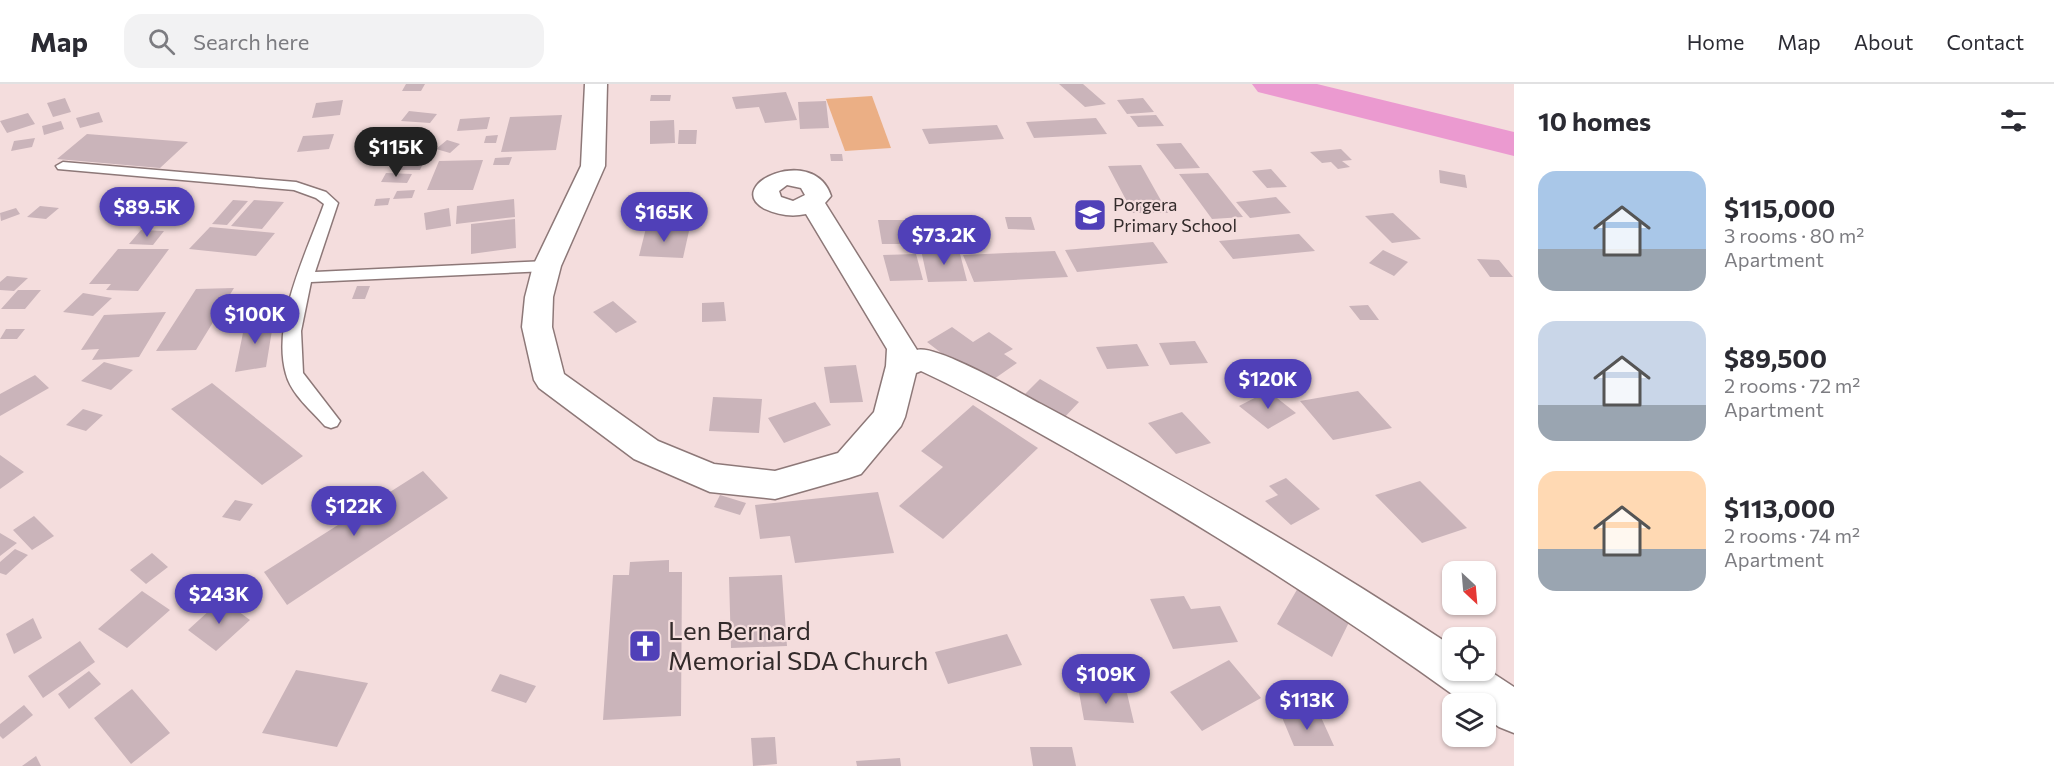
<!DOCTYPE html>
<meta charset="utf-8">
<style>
:root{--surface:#fff;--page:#f2f2f3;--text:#2b2b33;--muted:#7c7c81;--line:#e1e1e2;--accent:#5040b8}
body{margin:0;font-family:Commissioner,sans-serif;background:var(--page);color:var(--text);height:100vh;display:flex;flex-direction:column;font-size:22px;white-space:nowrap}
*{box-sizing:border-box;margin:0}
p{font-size:20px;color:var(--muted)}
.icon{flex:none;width:33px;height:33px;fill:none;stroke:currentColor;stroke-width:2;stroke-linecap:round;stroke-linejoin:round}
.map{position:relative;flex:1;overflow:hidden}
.panel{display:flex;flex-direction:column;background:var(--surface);width:540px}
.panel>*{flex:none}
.needle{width:39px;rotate:154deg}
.fabs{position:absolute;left:1442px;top:477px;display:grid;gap:12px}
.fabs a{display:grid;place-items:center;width:54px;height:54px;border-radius:12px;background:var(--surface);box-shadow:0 2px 4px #0004;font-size:30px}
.price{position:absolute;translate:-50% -51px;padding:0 14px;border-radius:21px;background:var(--accent);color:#fff;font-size:20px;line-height:39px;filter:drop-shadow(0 2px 3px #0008)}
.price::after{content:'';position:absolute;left:50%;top:36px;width:18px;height:14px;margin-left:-9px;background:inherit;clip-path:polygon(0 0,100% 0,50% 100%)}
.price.current{background:#222;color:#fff}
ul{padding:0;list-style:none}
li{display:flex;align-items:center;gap:18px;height:150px;padding:0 24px}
li span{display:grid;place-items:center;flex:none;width:168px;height:120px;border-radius:18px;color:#555}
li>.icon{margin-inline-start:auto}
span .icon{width:72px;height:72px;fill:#fffc;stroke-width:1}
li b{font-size:26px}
h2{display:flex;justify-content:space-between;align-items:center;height:72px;padding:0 24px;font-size:26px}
header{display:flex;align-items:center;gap:36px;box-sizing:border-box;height:84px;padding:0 30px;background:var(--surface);border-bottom:2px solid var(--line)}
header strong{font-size:28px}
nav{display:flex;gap:33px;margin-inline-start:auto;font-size:21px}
.search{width:420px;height:54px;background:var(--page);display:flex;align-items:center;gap:15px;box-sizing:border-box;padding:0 21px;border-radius:18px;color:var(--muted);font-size:22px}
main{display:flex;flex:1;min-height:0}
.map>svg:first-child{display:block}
</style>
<header>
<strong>Map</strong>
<div class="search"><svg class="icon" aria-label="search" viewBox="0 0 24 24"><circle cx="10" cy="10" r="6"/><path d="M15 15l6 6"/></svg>Search here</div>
<nav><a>Home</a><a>Map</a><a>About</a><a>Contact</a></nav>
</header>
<main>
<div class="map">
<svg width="1514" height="682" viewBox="0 0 1514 682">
<rect width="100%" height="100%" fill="#f4dddd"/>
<path fill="#ebaf85" d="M872,12L891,64L845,67L826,15Z"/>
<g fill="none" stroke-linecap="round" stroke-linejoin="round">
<path fill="#eb9ad0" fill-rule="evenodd" d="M1252,0H1317L1514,48V72L1258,8Z"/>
</g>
<path fill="#cab4ba" d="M406,0H425L421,7H402Z
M1059,0H1083L1106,20L1085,23Z
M786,8L797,36L765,39L759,23L736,25L732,13Z
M651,11H671L670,17H650Z
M65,14L71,28L53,33L47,19Z
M1143,14L1154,28L1127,30L1117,16Z
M343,16L340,31L312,34L316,19Z
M826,17L829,44L800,45L798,18Z
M409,27L437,30L430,39L401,37Z
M99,28L103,38L80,44L76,34Z
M28,29L35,40L7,49L0,37Z
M562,31L556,66L501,68L510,33Z
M1156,31L1164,42L1138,43L1130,32Z
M490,33L487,45L457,47L460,35Z
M1096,34L1107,50L1034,54L1026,38Z
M674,36L675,59L650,60V37Z
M61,37L64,45L44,51L42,42Z
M997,41L1004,55L929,60L922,45Z
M679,46H697L696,60H678Z
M87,50L188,58L160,84L57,75Z
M334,50L329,65L297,68L303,52Z
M498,51L496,59H484L486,52Z
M35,54L32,63L11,67L14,57Z
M447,56L460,60L450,69L436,65Z
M1181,59L1200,84L1175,85L1156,60Z
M1341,65L1352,76L1342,77L1350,83L1338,85L1331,78L1322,79L1310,68Z
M830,70H842L843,77H831Z
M512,73L509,81H493L495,74Z
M400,75H425L420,86H395Z
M483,76L473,106H427L439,77Z
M1141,81L1168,129H1133L1108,82Z
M1271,85L1287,103L1267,104L1252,87Z
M1439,86L1465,91L1467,104L1440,99Z
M386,89L412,90L407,99L381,98Z
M1208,89L1243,133L1212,135L1179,90Z
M415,106L412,114L393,115L397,107Z
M1276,113L1291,129L1250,134L1236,118Z
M390,114L388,121L374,122L376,115Z
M514,115L515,133L456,140L457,122Z
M233,116L248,117L227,141L212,140Z
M254,116L284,118L262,145L231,142Z
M136,121L151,124L140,132L125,129Z
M40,122L59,124L46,135L27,133Z
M16,124L20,130L1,137L0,129Z
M449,124L451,142L426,146L424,129Z
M1393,129L1421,155L1392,159L1365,132Z
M1005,133H1031L1035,146L1008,145Z
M515,135L516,164L471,170V140Z
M878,136H936L941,160H882Z
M210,143L275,149L256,172L189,165Z
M646,144L689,147L683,174L639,172Z
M141,146L164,147L153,161L129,160Z
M1299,150L1315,167L1233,175L1219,157Z
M1153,158L1168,179L1077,188L1065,166Z
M118,165H169L138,207L106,206L111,200H89Z
M921,166H959L967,197L928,198Z
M1383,166L1408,178L1394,192L1369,179Z
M1055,167L1068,193L974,198L963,171Z
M916,170L923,196L890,197L883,171Z
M1477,175L1499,176L1513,193H1490Z
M7,192L28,194L14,207L0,206V198Z
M357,202H370L365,215H352Z
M234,204L196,266L156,267L196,205Z
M18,206H41L25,225H1Z
M83,209L112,214L93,232L63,228Z
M613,217L637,238L616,249L593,228Z
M724,218L726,237L702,238V219Z
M1368,221L1379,236H1360L1349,222Z
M166,228L139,273L92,276L99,265L81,266L104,231Z
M274,234L266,283L235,288L245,239Z
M952,243L973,258L989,248L1013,265L1004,270L1017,279L984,302L927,258Z
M6,245H25L17,255H0Z
M1195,257L1208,279L1170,281L1159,259Z
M1137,260L1149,282L1107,285L1096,263Z
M104,278L133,286L111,306L81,297Z
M856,281L863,318L830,319L824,283Z
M35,291L49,304L0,332V310Z
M1040,295L1079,318L1062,336L1023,312Z
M212,299L303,372L262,401L171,325Z
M1268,307L1296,329L1268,345L1239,322Z
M1358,307L1392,344L1333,356L1300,317Z
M713,313L762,315L759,349L709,347Z
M815,318L831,341L784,359L768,334Z
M973,321L1038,364L943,455L899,422L943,383L921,367Z
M83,325L103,331L86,347L66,341Z
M1182,328L1211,359L1176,370L1148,339Z
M0,371L24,388L0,405Z
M423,387L448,414L287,521L264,488Z
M1286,394L1320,425L1291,441L1265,417L1278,411L1269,402Z
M1420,397L1467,444L1422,459L1375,411Z
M878,408L894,469L795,479L790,452L760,455L755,421Z
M720,411L746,419L740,431L714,423Z
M235,416L253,420L240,437L222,433Z
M34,432L54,452L32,466L13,446Z
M0,449L17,459L0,472Z
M15,465L28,471L6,491L0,489V478Z
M152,469L168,483L146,500L130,486Z
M669,476V488H682L681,632L603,636L613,491H629L630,478Z
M782,491L787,562L731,564L729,493Z
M1302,497L1354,528L1332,573L1277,540Z
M142,507L170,526L127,564L98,545Z
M1184,512L1191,525L1220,522L1238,558L1173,565L1150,515Z
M222,515L250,536L216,567L188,546Z
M33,534L42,554L14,570L6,550Z
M1007,550L1022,581L948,600L935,568Z
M80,557L95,578L43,614L28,592Z
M1229,576L1261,614L1202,647L1170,608Z
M296,586L368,599L337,663L262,649Z
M89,587L101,600L69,625L58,610Z
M500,590L536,602L526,619L491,607Z
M1078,603L1126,605L1134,639L1084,636Z
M132,605L170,649L131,680L94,634Z
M24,621L33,631L3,655L0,652V640Z
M1281,631H1320L1334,662H1294Z
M775,653L777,680L753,682L751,654Z
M1030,663H1072L1076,682H1033Z
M36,672L41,682H22Z
M900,674L901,682H857L856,677Z"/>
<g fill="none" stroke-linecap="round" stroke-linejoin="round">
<g stroke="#8d7878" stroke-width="3">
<path id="service" d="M63,78L296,98L326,108L338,119L315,188L547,177L555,182L547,187L311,198L301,247L303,289L340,337L337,342L331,344L325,342C312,327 291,310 286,290C271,238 307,168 324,120L316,114L294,106L58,85L56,82Z"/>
</g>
<g stroke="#8d7878" stroke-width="3">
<path id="minor" d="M585,0H607L605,82L561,182L553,213L552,243L564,290L658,357L714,380L775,387L838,369L874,328L886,282L887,265L806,130C792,133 778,131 765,125C721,101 814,59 831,112L825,119L917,266C936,260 1020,309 1041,320C1182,395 1319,474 1452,562V586H1485V584L1514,603V649L1499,643L1485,633V620H1466C1341,530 1212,447 1078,371C1027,342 975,312 921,287L916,289L905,333L901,342L861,390L849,394L775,415L710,408L634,375L539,304L534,296L522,243L525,213L533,182L581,82ZM787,101L801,104L805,111L793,117L781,113L779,107Z"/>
</g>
<use href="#service" fill="#fff" fill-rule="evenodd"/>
<use href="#minor" fill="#fff" fill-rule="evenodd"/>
</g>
<defs>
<g id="school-square" transform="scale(1.725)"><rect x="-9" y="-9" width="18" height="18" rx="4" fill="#5040b8" stroke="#f4dddd"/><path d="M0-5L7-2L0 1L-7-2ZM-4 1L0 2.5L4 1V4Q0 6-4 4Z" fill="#fff"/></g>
<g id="church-square" transform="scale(1.725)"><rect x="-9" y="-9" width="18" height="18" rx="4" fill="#5040b8" stroke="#f4dddd"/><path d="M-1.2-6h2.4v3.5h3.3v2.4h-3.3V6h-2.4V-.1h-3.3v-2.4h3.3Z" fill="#fff"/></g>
</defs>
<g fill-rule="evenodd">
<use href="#school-square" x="1090" y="131"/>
<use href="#church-square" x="645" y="562"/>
</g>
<g text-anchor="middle" stroke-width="4.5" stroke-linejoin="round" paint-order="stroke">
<g font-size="18" fill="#332b2b" stroke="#f4dddd" text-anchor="start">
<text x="1113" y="127">Porgera<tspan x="1113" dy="21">Primary School</tspan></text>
</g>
<g font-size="26" fill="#332b2b" stroke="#f4dddd" text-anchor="start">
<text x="668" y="556">Len Bernard<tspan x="668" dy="30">Memorial SDA Church</tspan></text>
</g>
</g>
</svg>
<div class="fabs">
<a><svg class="needle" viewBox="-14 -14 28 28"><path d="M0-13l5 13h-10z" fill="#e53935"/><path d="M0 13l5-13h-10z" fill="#7c7c81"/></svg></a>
<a><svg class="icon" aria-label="locate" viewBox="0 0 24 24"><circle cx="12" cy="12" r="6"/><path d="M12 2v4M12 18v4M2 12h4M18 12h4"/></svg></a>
<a><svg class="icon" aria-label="layers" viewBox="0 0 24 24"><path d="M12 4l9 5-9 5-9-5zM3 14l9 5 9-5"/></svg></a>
</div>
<b class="price current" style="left:396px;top:94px">$115K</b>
<b class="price" style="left:147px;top:154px">$89.5K</b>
<b class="price" style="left:664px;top:159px">$165K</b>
<b class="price" style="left:944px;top:182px">$73.2K</b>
<b class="price" style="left:255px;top:261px">$100K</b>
<b class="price" style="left:1268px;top:326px">$120K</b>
<b class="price" style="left:354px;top:453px">$122K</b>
<b class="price" style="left:219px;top:541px">$243K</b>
<b class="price" style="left:1106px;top:621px">$109K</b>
<b class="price" style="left:1307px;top:647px">$113K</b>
</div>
<section class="panel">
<h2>10 homes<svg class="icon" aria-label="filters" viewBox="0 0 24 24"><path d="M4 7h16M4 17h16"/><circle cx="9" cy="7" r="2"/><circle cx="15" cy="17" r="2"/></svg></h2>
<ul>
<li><span style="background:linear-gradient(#a9c7e8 65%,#9aa5b1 0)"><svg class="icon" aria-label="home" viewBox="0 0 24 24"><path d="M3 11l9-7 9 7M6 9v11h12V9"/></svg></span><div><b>$115,000</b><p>3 rooms · 80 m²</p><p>Apartment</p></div></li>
<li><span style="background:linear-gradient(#c9d6e8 70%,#9aa5b1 0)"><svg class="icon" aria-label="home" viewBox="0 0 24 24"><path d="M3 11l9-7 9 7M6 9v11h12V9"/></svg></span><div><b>$89,500</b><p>2 rooms · 72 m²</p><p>Apartment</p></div></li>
<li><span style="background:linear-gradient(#ffd9b3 65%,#9aa5b1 0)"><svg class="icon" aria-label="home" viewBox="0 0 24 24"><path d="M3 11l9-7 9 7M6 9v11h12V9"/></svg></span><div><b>$113,000</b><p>2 rooms · 74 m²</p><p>Apartment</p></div></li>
</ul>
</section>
</main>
